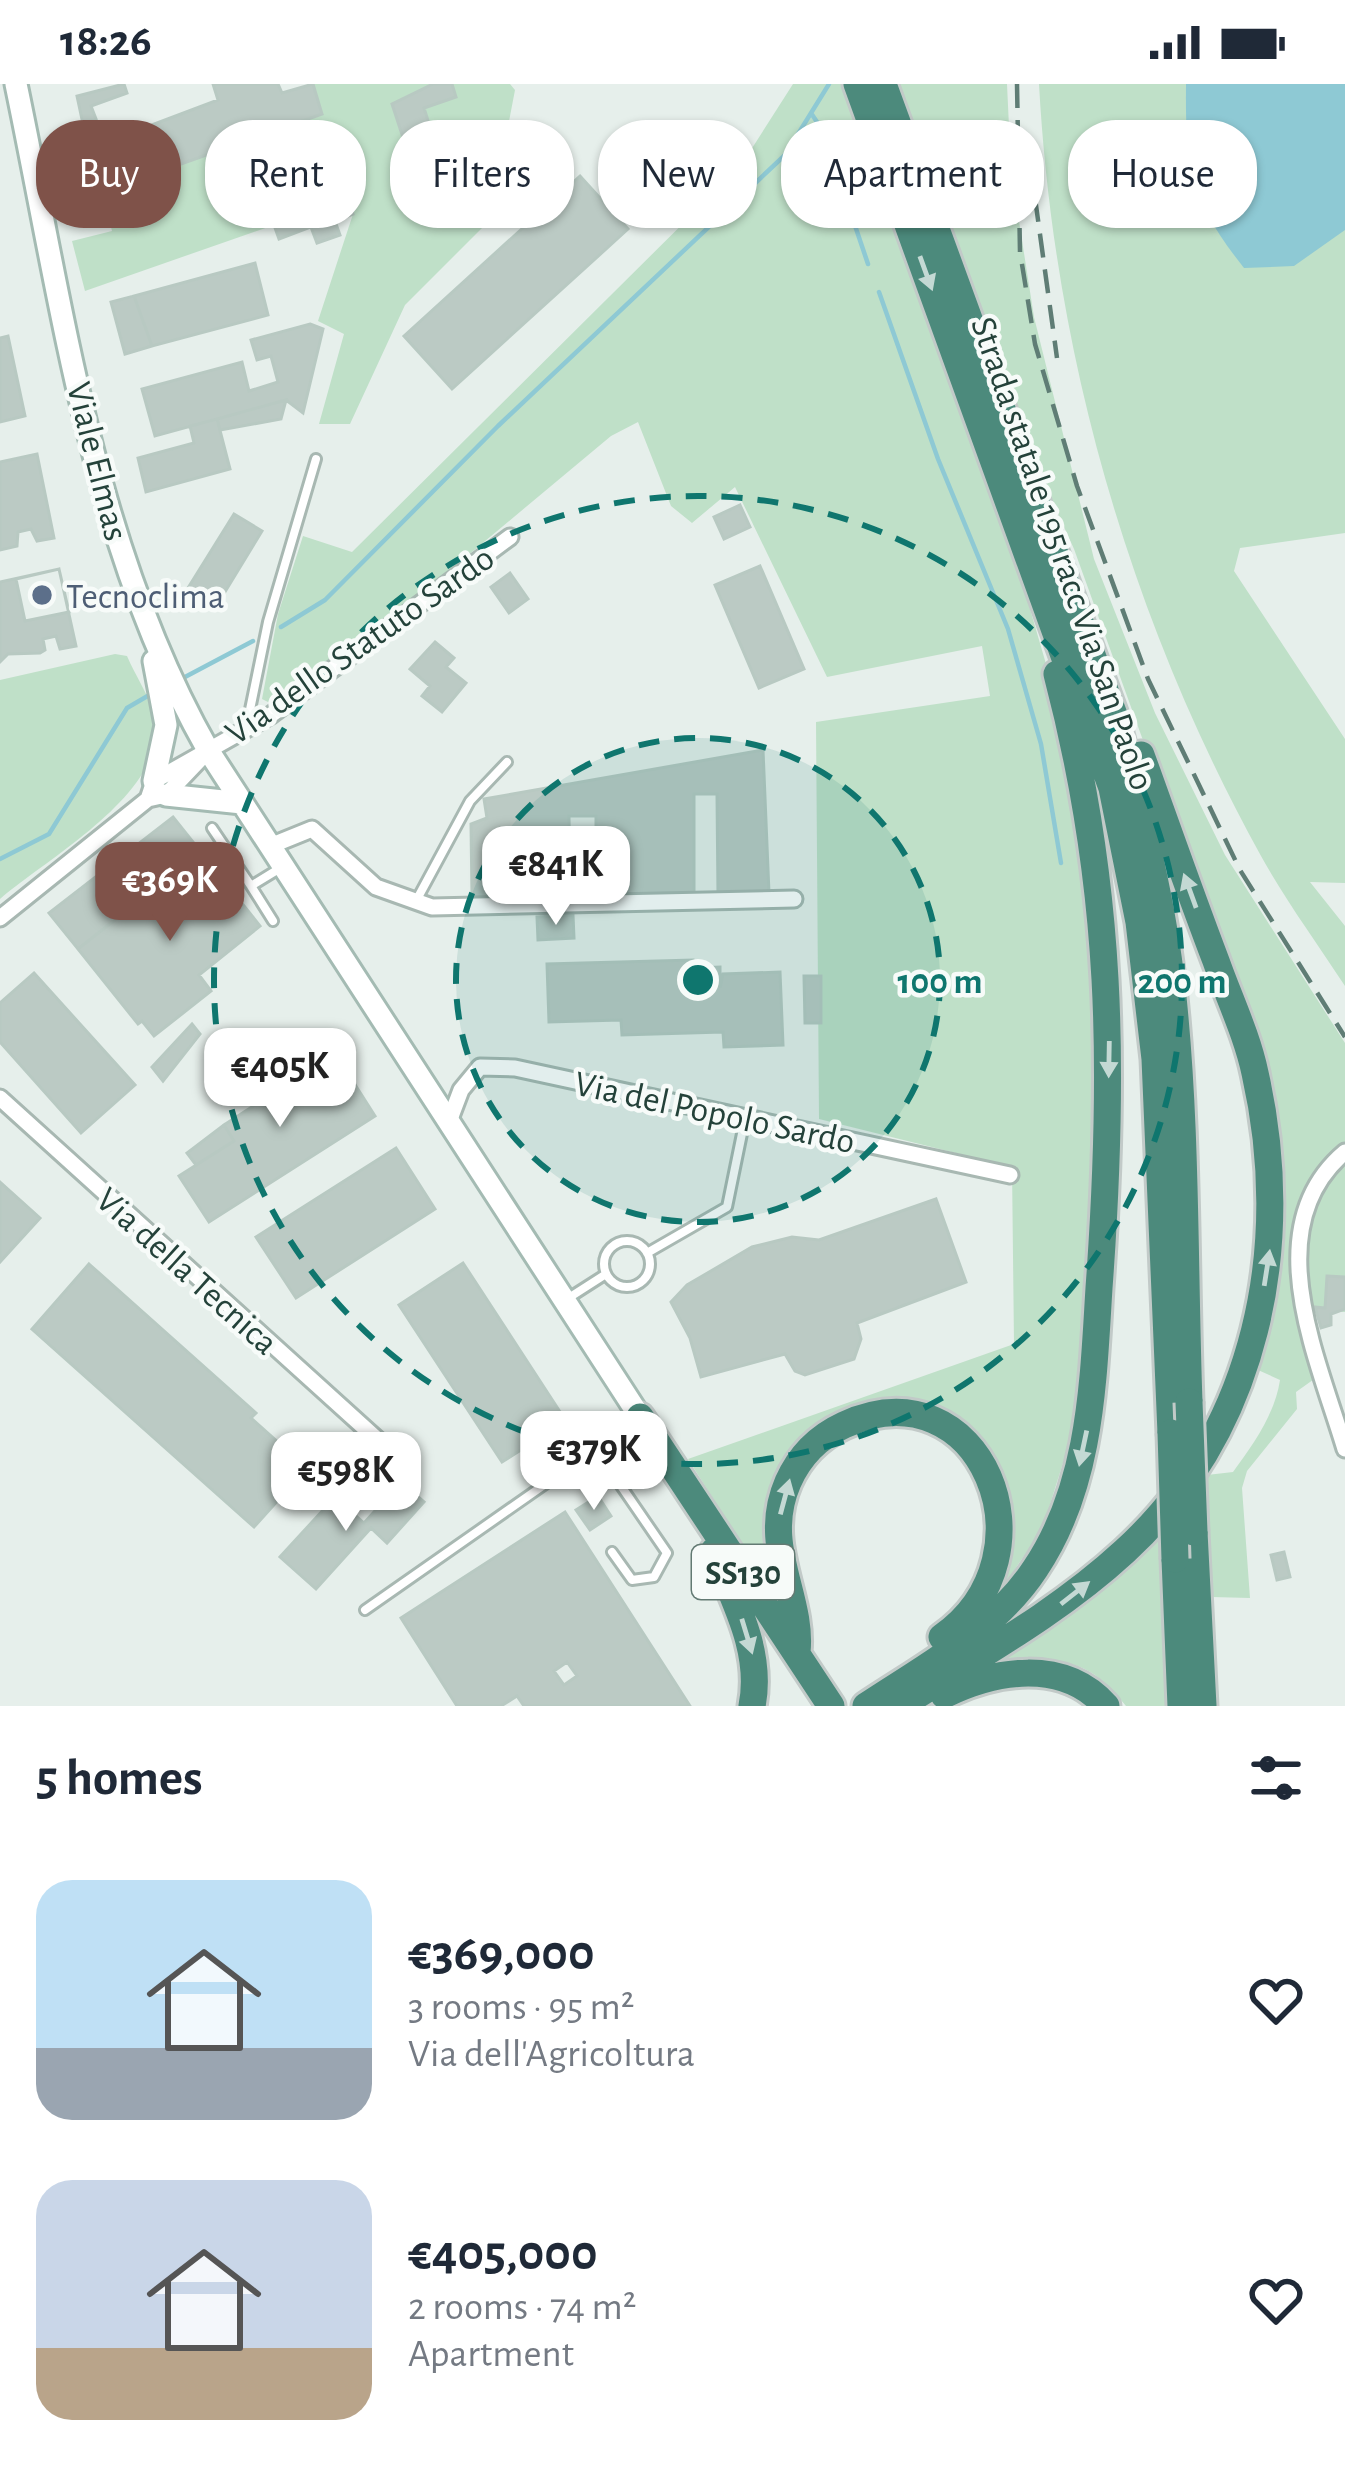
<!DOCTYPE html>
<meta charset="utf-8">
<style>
:root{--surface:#fff;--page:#f2f2f3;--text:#1f2937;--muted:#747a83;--accent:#7f5249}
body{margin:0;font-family:"Alegreya Sans",sans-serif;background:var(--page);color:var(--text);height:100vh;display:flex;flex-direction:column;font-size:45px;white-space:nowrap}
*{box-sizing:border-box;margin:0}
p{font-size:39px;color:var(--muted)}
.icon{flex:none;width:66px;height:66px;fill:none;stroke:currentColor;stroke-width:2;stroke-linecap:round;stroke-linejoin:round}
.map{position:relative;height:1622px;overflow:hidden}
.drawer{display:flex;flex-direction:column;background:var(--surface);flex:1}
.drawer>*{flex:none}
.top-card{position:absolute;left:36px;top:36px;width:1275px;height:108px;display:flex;gap:24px}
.price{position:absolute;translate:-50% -102px;padding:0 27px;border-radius:24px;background:#fff;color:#222;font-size:39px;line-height:78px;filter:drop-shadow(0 3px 6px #0008)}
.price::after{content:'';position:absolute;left:50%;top:72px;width:36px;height:27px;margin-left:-18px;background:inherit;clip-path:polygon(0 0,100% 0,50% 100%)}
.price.active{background:var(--accent);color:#fff}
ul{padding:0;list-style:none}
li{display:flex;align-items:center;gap:36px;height:300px;padding:0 36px}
li span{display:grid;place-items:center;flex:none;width:336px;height:240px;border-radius:36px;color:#555}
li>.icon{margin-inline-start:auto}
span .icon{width:144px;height:144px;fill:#fffc;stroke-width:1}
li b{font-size:51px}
h2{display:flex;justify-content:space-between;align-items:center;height:144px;padding:0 36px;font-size:51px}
.chip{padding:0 42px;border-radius:48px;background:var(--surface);box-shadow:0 3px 9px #0004;font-size:42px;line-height:108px}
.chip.active{background:var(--accent);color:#fff}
.status{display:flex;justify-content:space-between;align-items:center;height:84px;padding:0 60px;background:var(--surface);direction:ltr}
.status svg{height:33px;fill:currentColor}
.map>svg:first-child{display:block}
</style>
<div class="status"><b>18:26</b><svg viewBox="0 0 49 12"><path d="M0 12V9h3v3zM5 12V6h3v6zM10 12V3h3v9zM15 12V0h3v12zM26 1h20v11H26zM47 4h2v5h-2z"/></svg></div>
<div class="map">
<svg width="1345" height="1622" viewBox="0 0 1345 1622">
<rect width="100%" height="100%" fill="#e6efeb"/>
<path fill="#bfe0c8" d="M313,0H510L515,6L490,136L405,221L350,340H319L344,250L318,237L353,130L348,115L85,207L72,157L112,147L102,108L321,30Z
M793,0H1007L1011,86L1034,233L1094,475L1155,629L1225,771L1345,959V1059C1330,1068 1318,1086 1310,1102C1279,1169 1297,1226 1317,1293L1296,1308L1297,1325L1247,1387L1242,1404L1250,1514L1212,1513L1209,1428L1168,1486L1171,1622H1126C1084,1567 1055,1577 994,1578C1087,1520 1139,1476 1207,1391L1233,1388C1253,1361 1275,1330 1280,1296L1258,1286L1276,1218L1282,1108L1250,953L1074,465L1031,370L997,412L1051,597L1078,711L1102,1000L1073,1347L1042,1446L1006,1498L1015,1436L1003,1394L981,1365L940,1334L827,1339L766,1452L772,1499L766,1498L688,1375L1014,1260L1012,1083L819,1035L816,638L990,612L982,562L827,593L735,403L692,439L671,422L638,338L611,352L418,513L272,620L262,615L278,530L303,452L352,468L740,83Z
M1039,0H1345V449L1240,464L1234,487L1345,655V799L1310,798L1345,842V902C1317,859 1286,817 1261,772C1130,535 1054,271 1039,0Z
M115,570L127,572C135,591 149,611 154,631C174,705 47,774 0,815V596Z
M1345,1079V1228L1309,1226C1295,1179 1307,1111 1345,1079Z"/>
<path fill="#8ec9d4" d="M1186,0H1345V146L1294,182L1244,184C1191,117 1185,85 1186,0Z"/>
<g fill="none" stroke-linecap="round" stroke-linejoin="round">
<path stroke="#8ec9d4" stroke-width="4.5" d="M811,29L823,47L868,180
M879,208L938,375L1008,545L1041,660L1061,779
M281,543L325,516L498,342L785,71L829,0
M185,593L253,557
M0,775L49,750L127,624L151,610"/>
</g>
<path fill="#bbcac4" stroke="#b8c9c2" stroke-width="3" fill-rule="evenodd" d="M124,0L127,9L91,22L96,35L83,40L77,12Z
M213,0H278L282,9L313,0L322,30L102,108L88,53L100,49L104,59L218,16Z
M433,0H452L456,13L424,24L443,84L416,93L392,20Z
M580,92L628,145L452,305L404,252Z
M348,115L353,130L335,137L340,151L317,159L306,130Z
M306,130L311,143L279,155L274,141Z
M255,179L268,231L152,262L134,212Z
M134,212L152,262L125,270L111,218Z
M310,240L323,245L303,329L286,316L155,352L142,305L242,278L249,307L278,298L271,272L257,276L251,256Z
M8,252L25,332L0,338V254Z
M286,316L281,335L220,346L217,335Z
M217,335L230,385L146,408L138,374L194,359L190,342Z
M37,370L54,454L37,457L31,445L18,448L17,462L0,466V378Z
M740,421L750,443L724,455L714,433Z
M234,430L262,447L217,521L188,504Z
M760,482L804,585L759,604L715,501Z
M59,485L76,562L60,565L56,552L43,555L45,566L40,569L8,570L0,578V498Z
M59,485L69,528L25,537L16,495Z
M510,489L528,515L509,529L491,503Z
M435,558L454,574L446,583L466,599L442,628L422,612L430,602L410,585Z
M763,666L769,809L718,810L717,710H694V811H596V732H569L570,812L472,813L471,740L487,734L484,715Z
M173,733L201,768L78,865L49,829Z
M201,768L260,842L199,891L211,907L154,952L142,937L138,940L78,865Z
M573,831L574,854L538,856L537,833Z
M693,876L694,905L707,904L697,901V884L720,883V904L723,890L780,888L783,961L724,963L723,948L622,951L621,936L549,938L547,880Z
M34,889L135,1001L81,1049L0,958V919Z
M804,892H821V939H805Z
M192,940L200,950L163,997L152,983Z
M326,955L375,1032L209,1138L179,1092L234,1057L224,1041L269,1012L260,998Z
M224,1041L234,1057L196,1081L187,1069Z
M396,1064L435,1125L296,1214L256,1153Z
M0,1098L40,1134L0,1178Z
M936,1115L966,1198L857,1239L861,1255L854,1275L805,1291L795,1287L785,1270L701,1293L690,1254L671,1218L687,1201L752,1163L792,1153L819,1156Z
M463,1179L566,1337L502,1378L399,1221Z
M89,1180L256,1329L251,1334L307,1384L254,1443L32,1245Z
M1327,1192L1345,1193V1225L1331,1230V1241L1321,1244L1315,1223L1325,1224Z
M401,1398L424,1418L387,1459L371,1444L316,1505L280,1473L335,1413L364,1439Z
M598,1412L611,1432L590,1446L576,1426Z
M565,1428L690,1622H524L517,1612L501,1622H457L401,1534ZM567,1578L577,1592L564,1601L554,1587Z
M1284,1468L1290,1493L1277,1496L1271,1471Z"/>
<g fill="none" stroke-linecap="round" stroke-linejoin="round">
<g stroke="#a8b8b2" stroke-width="14">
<path id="service" d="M246,645L268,538L316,375
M212,744L251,802
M416,817L470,717L507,678
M273,837L251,802L282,783
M604 1180a23 23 0 1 1 46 0a23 23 0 1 1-46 0Z
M647,1169L727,1123L745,1035
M567,1215L606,1190
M595,1364L667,1469L654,1493L632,1496L612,1468
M365,1526L634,1338"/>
</g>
<g stroke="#a8b8b2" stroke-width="21">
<path id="minor" d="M148,715L154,697L271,631L510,453
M270,762L312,745L376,803L432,823L794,815
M0,834L148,715L166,711L206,669
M0,1014L379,1357
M450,1035L461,1006L480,983L515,984L1010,1091
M1345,1068C1256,1143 1318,1274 1345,1365"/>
</g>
<g stroke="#a4bbb3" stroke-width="27">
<path id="secondary" d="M16,0C63,225 93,464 208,666L640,1333
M154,577L166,641L154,697
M166,711L242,719"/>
</g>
<g stroke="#c2cac8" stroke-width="33">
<path id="trunk" d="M857,0L1112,704L1139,838L1155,975L1171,1349
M883,0L1115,634C1138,723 1162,812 1172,904C1187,1041 1184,1180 1189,1318
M640,1333L831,1622
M1194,1448L1203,1622
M714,1467C734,1517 763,1567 752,1622
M1175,1475L1181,1622
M797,1568C803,1512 760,1462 788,1398C799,1373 818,1353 844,1341C981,1278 1059,1471 942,1553
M944,1611C995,1586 1063,1574 1106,1622
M866,1622C926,1582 995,1546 1035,1485C1091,1402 1093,1300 1099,1204C1115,986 1113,803 1057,590
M900,1622C977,1573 1058,1529 1125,1467C1258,1345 1294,1161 1255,989C1247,951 1229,914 1216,877C1190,809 1166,740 1141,671"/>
</g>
<use href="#service" stroke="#fff" stroke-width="8"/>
<use href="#minor" stroke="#fff" stroke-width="15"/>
<use href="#secondary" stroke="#fff" stroke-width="21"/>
<use href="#trunk" stroke="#4c8a7c" stroke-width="27"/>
<path stroke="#5f7d75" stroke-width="4.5" stroke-dasharray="24 12" stroke-linecap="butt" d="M1017,0L1020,168L1035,260L1077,402L1148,595L1240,786L1345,953
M1035,114L1057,274"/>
<g stroke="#c2cac8" stroke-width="33" stroke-linecap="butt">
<path id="trunk-bridge" d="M1189,1318L1194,1448
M1171,1349L1175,1475"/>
</g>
<use href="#trunk-bridge" stroke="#4c8a7c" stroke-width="27"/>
</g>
<defs><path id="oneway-solid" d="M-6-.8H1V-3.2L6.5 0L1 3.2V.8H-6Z" transform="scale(3)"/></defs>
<g fill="#c4d9d4">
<use href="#oneway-solid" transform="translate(926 189) rotate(70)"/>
<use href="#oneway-solid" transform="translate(1190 807) rotate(-110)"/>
<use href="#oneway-solid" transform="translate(1109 975) rotate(91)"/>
<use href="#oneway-solid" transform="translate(1267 1184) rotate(-81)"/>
<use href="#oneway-solid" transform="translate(1083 1364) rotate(102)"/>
<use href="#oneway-solid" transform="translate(785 1413) rotate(-75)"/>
<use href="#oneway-solid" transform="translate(1075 1509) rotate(-38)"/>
<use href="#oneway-solid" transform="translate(747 1552) rotate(73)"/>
</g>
<circle cx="698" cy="896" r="242" fill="#0f766e" fill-opacity=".12"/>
<g fill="none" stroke="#0f766e" stroke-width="6" stroke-dasharray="21 15">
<circle cx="698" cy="896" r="242"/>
<circle cx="698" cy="896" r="484"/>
</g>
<circle fill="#5c6f8a" stroke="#f7fbf9" stroke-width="4.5" cx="42" cy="511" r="12"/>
<g text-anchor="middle" stroke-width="9" stroke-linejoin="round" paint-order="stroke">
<rect fill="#f7fbf9" stroke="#637a73" stroke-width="3" x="692" y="1461" width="102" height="54" rx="9"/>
<g font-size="33" font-weight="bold" fill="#24423a">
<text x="743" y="1500">SS130</text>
</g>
<g font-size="36" fill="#24423a" stroke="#f7fbf9">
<text transform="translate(99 377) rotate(76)" y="13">Viale Elmas</text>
<text transform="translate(1064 469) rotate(71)" y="13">Strada statale 195 racc Via San Paolo</text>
<text transform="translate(359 560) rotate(-35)" y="13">Via dello Statuto Sardo</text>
<text transform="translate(715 1027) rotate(12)" y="13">Via del Popolo Sardo</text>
<text transform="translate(188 1186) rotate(42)" y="13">Via della Tecnica</text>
</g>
<g font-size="36" fill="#4e5e75" stroke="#f7fbf9" text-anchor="start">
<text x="66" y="524">Tecnoclima</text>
</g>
</g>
<circle cx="698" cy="896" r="18" fill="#0f766e" stroke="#f7fbf9" stroke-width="6"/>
<g font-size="36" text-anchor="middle" font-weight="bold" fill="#0f766e" stroke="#f7fbf9" stroke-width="9" stroke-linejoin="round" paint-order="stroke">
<text x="940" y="909">100 m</text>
<text x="1182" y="909">200 m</text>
</g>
</svg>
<b class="price" style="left:556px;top:844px">€841K</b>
<b class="price active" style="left:170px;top:860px">€369K</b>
<b class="price" style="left:280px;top:1046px">€405K</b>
<b class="price" style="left:594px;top:1429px">€379K</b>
<b class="price" style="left:346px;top:1450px">€598K</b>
<div class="top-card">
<a class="chip active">Buy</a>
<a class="chip">Rent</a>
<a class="chip">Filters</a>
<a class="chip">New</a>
<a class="chip">Apartment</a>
<a class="chip">House</a>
</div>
</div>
<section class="drawer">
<h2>5 homes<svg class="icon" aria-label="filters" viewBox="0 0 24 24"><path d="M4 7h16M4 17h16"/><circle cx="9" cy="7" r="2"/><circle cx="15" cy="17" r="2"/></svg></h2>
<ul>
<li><span style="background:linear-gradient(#bfe0f5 70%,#9aa5b1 0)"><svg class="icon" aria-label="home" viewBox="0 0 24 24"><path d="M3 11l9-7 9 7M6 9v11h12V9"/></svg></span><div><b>€369,000</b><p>3 rooms · 95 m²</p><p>Via dell'Agricoltura</p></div><svg class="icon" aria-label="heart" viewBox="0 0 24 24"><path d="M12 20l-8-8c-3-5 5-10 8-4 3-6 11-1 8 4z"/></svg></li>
<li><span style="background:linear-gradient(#c9d6e8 70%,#b9a48a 0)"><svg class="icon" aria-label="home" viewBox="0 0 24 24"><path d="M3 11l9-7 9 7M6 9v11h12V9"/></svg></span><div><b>€405,000</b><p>2 rooms · 74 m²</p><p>Apartment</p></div><svg class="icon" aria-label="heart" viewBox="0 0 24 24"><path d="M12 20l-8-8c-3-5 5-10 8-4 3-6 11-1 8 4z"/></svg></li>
</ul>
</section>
